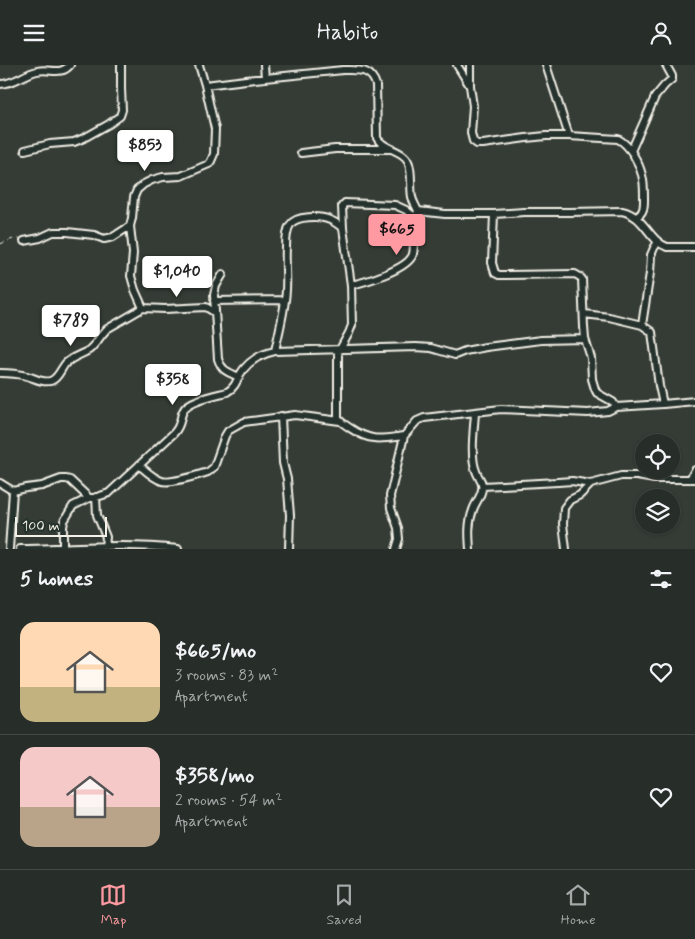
<!DOCTYPE html>
<meta charset="utf-8">
<style>
:root{--surface:#272d28;--page:#2f3530;--text:#f1f3f6;--muted:#a4a8a8;--line:#434945;--accent:#ff9aa2}
body{margin:0;font-family:Mynerve,sans-serif;background:var(--page);color:var(--text);height:100vh;display:flex;flex-direction:column;font-size:19px;white-space:nowrap}
*{box-sizing:border-box;margin:0}
p{font-size:16px;color:var(--muted)}
.icon{flex:none;width:28px;height:28px;fill:none;stroke:currentColor;stroke-width:2;stroke-linecap:round;stroke-linejoin:round}
.map{position:relative;height:484px;overflow:hidden}
.sheet{display:flex;flex-direction:column;background:var(--surface);flex:1}
.sheet>*{flex:none}
.buttons{position:absolute;left:635px;top:369px;display:grid;gap:10px}
.buttons a{display:grid;place-items:center;width:45px;height:45px;border-radius:50%;background:var(--surface);box-shadow:0 1px 4px #0004,0 0 0 1px var(--line);font-size:25px}
.scale{position:absolute;left:15px;bottom:12px;width:92px;box-sizing:border-box;padding-left:5px;border:2px solid #f4f1e8;border-top:0;font-size:14px;line-height:18px;white-space:nowrap;color:#f4f1e8;-webkit-text-stroke:4px #26332d;paint-order:stroke}
.price{position:absolute;translate:-50% -42px;padding:0 11px;border-radius:5px;background:#fff;color:#222;font-size:16px;line-height:32px;filter:drop-shadow(0 1px 2px #0008)}
.price::after{content:'';position:absolute;left:50%;top:30px;width:15px;height:11px;margin-left:-8px;background:inherit;clip-path:polygon(0 0,100% 0,50% 100%)}
.price.on{background:var(--accent);color:#111}
ul{padding:0;list-style:none}
li{display:flex;align-items:center;gap:15px;height:125px;padding:0 20px}
li+li{border-top:1px solid var(--line)}
li span{display:grid;place-items:center;flex:none;width:140px;height:100px;border-radius:15px;color:#555}
li>.icon{margin-inline-start:auto}
span .icon{width:60px;height:60px;fill:#fffc;stroke-width:1}
li b{font-size:21px}
h2{display:flex;justify-content:space-between;align-items:center;height:60px;padding:0 20px;font-size:21px}
header{display:flex;justify-content:space-between;align-items:center;height:65px;padding:0 20px;background:var(--surface);font-size:22px;font-weight:600}
.tab-bar{display:flex;justify-content:space-around;align-items:center;height:70px;border-top:1px solid var(--line);background:var(--surface);font-size:14px;color:var(--muted)}
.tab-bar a{display:grid;justify-items:center;gap:2px}
.tab-bar .on{color:var(--accent)}
.map>svg:first-child{display:block}
</style>
<header><svg class="icon" aria-label="menu" viewBox="0 0 24 24"><path d="M4 6h16M4 12h16M4 18h16"/></svg>Habito<svg class="icon" aria-label="person" viewBox="0 0 24 24"><circle cx="12" cy="8" r="4"/><path d="M4 21q1-7 8-7t8 7"/></svg></header>
<div class="map">
<svg width="695" height="484" viewBox="0 0 695 484">
<rect width="100%" height="100%" fill="#343c35"/>
<filter id="ink" filterUnits="userSpaceOnUse"><feTurbulence type="fractalNoise" baseFrequency=".02" numOctaves="2"/><feDisplacementMap in="SourceGraphic" scale="10" xChannelSelector="R" yChannelSelector="G"/><feConvolveMatrix kernelMatrix="1 2 1 2 8 2 1 2 1" color-interpolation-filters="sRGB"/></filter>
<g filter="url(#ink)">
<g fill="none" stroke-linecap="round" stroke-linejoin="round">
<g stroke="#f4f1e8" stroke-width="10">
<path id="minor" d="M264,0L265,13
M457,0L470,21
M470,0V21L473,41L471,68L473,76L477,79H483L526,73L546,71H569L618,74C630,80 639,98 642,110C644,117 644,124 644,131C644,139 645,148 636,152
M546,0L569,71
M0,19C14,19 24,9 37,6C50,3 61,11 70,0
M205,20L246,15L343,5C358,5 371,3 376,20L377,73C383,84 399,84 406,93C413,101 410,122 412,132C413,137 416,141 418,146C416,152 413,159 413,165C413,173 415,181 413,189C409,204 365,217 351,220
M25,85L50,79L74,77L84,73L109,59L120,51L122,45L121,24V0
M631,86L655,32L665,20L672,14V11L666,0
M301,88L335,84H390
M418,146L445,149H494L524,147H570L622,146C645,151 648,175 667,182H695
M494,149L492,198L495,208L499,210H507L575,209L580,212L582,214L584,262L585,274L591,293L592,314L595,324L597,328L613,337L616,342L663,339L695,336
M24,176L40,173L53,167H67L94,170L104,174L113,172L130,161
M223,209L216,221L214,230L218,294C222,306 228,307 239,312
M214,236L285,235
M143,243L135,225L131,211L133,188L130,161L132,153L134,132L137,125L144,119L152,115L163,112L181,111L209,99L211,96L214,89L215,64L205,20L199,0
M584,249L609,252L642,260L652,267L659,321L663,339
M642,260L650,208L651,190L654,183L658,177
M275,286L416,282L431,283L455,290L465,286L486,282L541,275L585,274
M0,308C9,308 19,309 27,311C35,313 42,318 50,316C57,315 61,304 65,299C71,292 81,290 89,285C96,279 100,271 107,264L143,243L165,244L206,242L214,247
M281,351L283,398L287,414L290,450L289,484
M404,371C380,374 371,377 350,363C346,360 341,358 338,353V288L349,268L352,260L351,220L343,163L342,141L345,138L395,140L406,145L416,153
M139,400C146,406 153,413 162,416C171,419 198,410 208,407L214,402L225,371L228,366L244,357L295,350L340,356
M690,414L695,405
M0,418L13,426L26,423L42,421L61,414H66L70,415L89,433
M483,421L558,417L572,416L591,419L621,411H637L654,414H695
M96,432L97,450L106,472L105,482
M63,482V462L64,456L73,441L89,433H94L109,428L174,368C182,359 179,355 183,346C187,335 216,330 227,327C234,323 236,318 239,311C247,297 260,289 275,286C279,266 285,245 286,225C287,211 285,197 286,183C286,176 286,166 290,160C296,150 320,151 330,155C334,156 338,160 343,163
M9,484L13,426
M20,484C72,483 125,478 178,484
M396,484L399,474L398,463L391,443L390,431L404,371L417,356L424,353L501,344L588,348L608,346L616,342
M470,484C469,471 468,458 473,445C475,438 481,432 482,424C484,417 478,413 476,406C470,392 474,364 475,348
M566,484L563,459L564,443L570,435L580,430L591,419"/>
</g>
<path stroke="#f4f1e8" stroke-width="1" stroke-dasharray="5 4" stroke-linecap="butt" d="M0,179L13,174H18"/>
<use href="#minor" stroke="#26332d" stroke-width="6"/>
</g>
</g>
</svg>
<div class="buttons">
<a><svg class="icon" aria-label="locate" viewBox="0 0 24 24"><circle cx="12" cy="12" r="6"/><path d="M12 2v4M12 18v4M2 12h4M18 12h4"/></svg></a>
<a><svg class="icon" aria-label="layers" viewBox="0 0 24 24"><path d="M12 4l9 5-9 5-9-5zM3 14l9 5 9-5"/></svg></a>
</div>
<div class="scale">100 m</div>
<b class="price" style="left:145px;top:107px">$853</b>
<b class="price on" style="left:397px;top:191px">$665</b>
<b class="price" style="left:177px;top:233px">$1,040</b>
<b class="price" style="left:71px;top:282px">$789</b>
<b class="price" style="left:173px;top:341px">$358</b>
</div>
<section class="sheet">
<h2>5 homes<svg class="icon" aria-label="filters" viewBox="0 0 24 24"><path d="M4 7h16M4 17h16"/><circle cx="9" cy="7" r="2"/><circle cx="15" cy="17" r="2"/></svg></h2>
<ul>
<li><span style="background:linear-gradient(#ffd9b3 65%,#c2b280 0)"><svg class="icon" aria-label="home" viewBox="0 0 24 24"><path d="M3 11l9-7 9 7M6 9v11h12V9"/></svg></span><div><b>$665/mo</b><p>3 rooms · 83 m²</p><p>Apartment</p></div><svg class="icon" aria-label="heart" viewBox="0 0 24 24"><path d="M12 20l-8-8c-3-5 5-10 8-4 3-6 11-1 8 4z"/></svg></li>
<li><span style="background:linear-gradient(#f6c9c9 60%,#b9a48a 0)"><svg class="icon" aria-label="home" viewBox="0 0 24 24"><path d="M3 11l9-7 9 7M6 9v11h12V9"/></svg></span><div><b>$358/mo</b><p>2 rooms · 54 m²</p><p>Apartment</p></div><svg class="icon" aria-label="heart" viewBox="0 0 24 24"><path d="M12 20l-8-8c-3-5 5-10 8-4 3-6 11-1 8 4z"/></svg></li>
</ul>
</section>
<nav class="tab-bar">
<a class="on"><svg class="icon" aria-label="map" viewBox="0 0 24 24"><path d="M3 6l6-2 6 2 6-2v14l-6 2-6-2-6 2zM9 4v14M15 6v14"/></svg>Map</a>
<a><svg class="icon" aria-label="saved" viewBox="0 0 24 24"><path d="M7 4h10v16l-5-4-5 4z"/></svg>Saved</a>
<a><svg class="icon" aria-label="home" viewBox="0 0 24 24"><path d="M3 11l9-7 9 7M6 9v11h12V9"/></svg>Home</a>
</nav>
